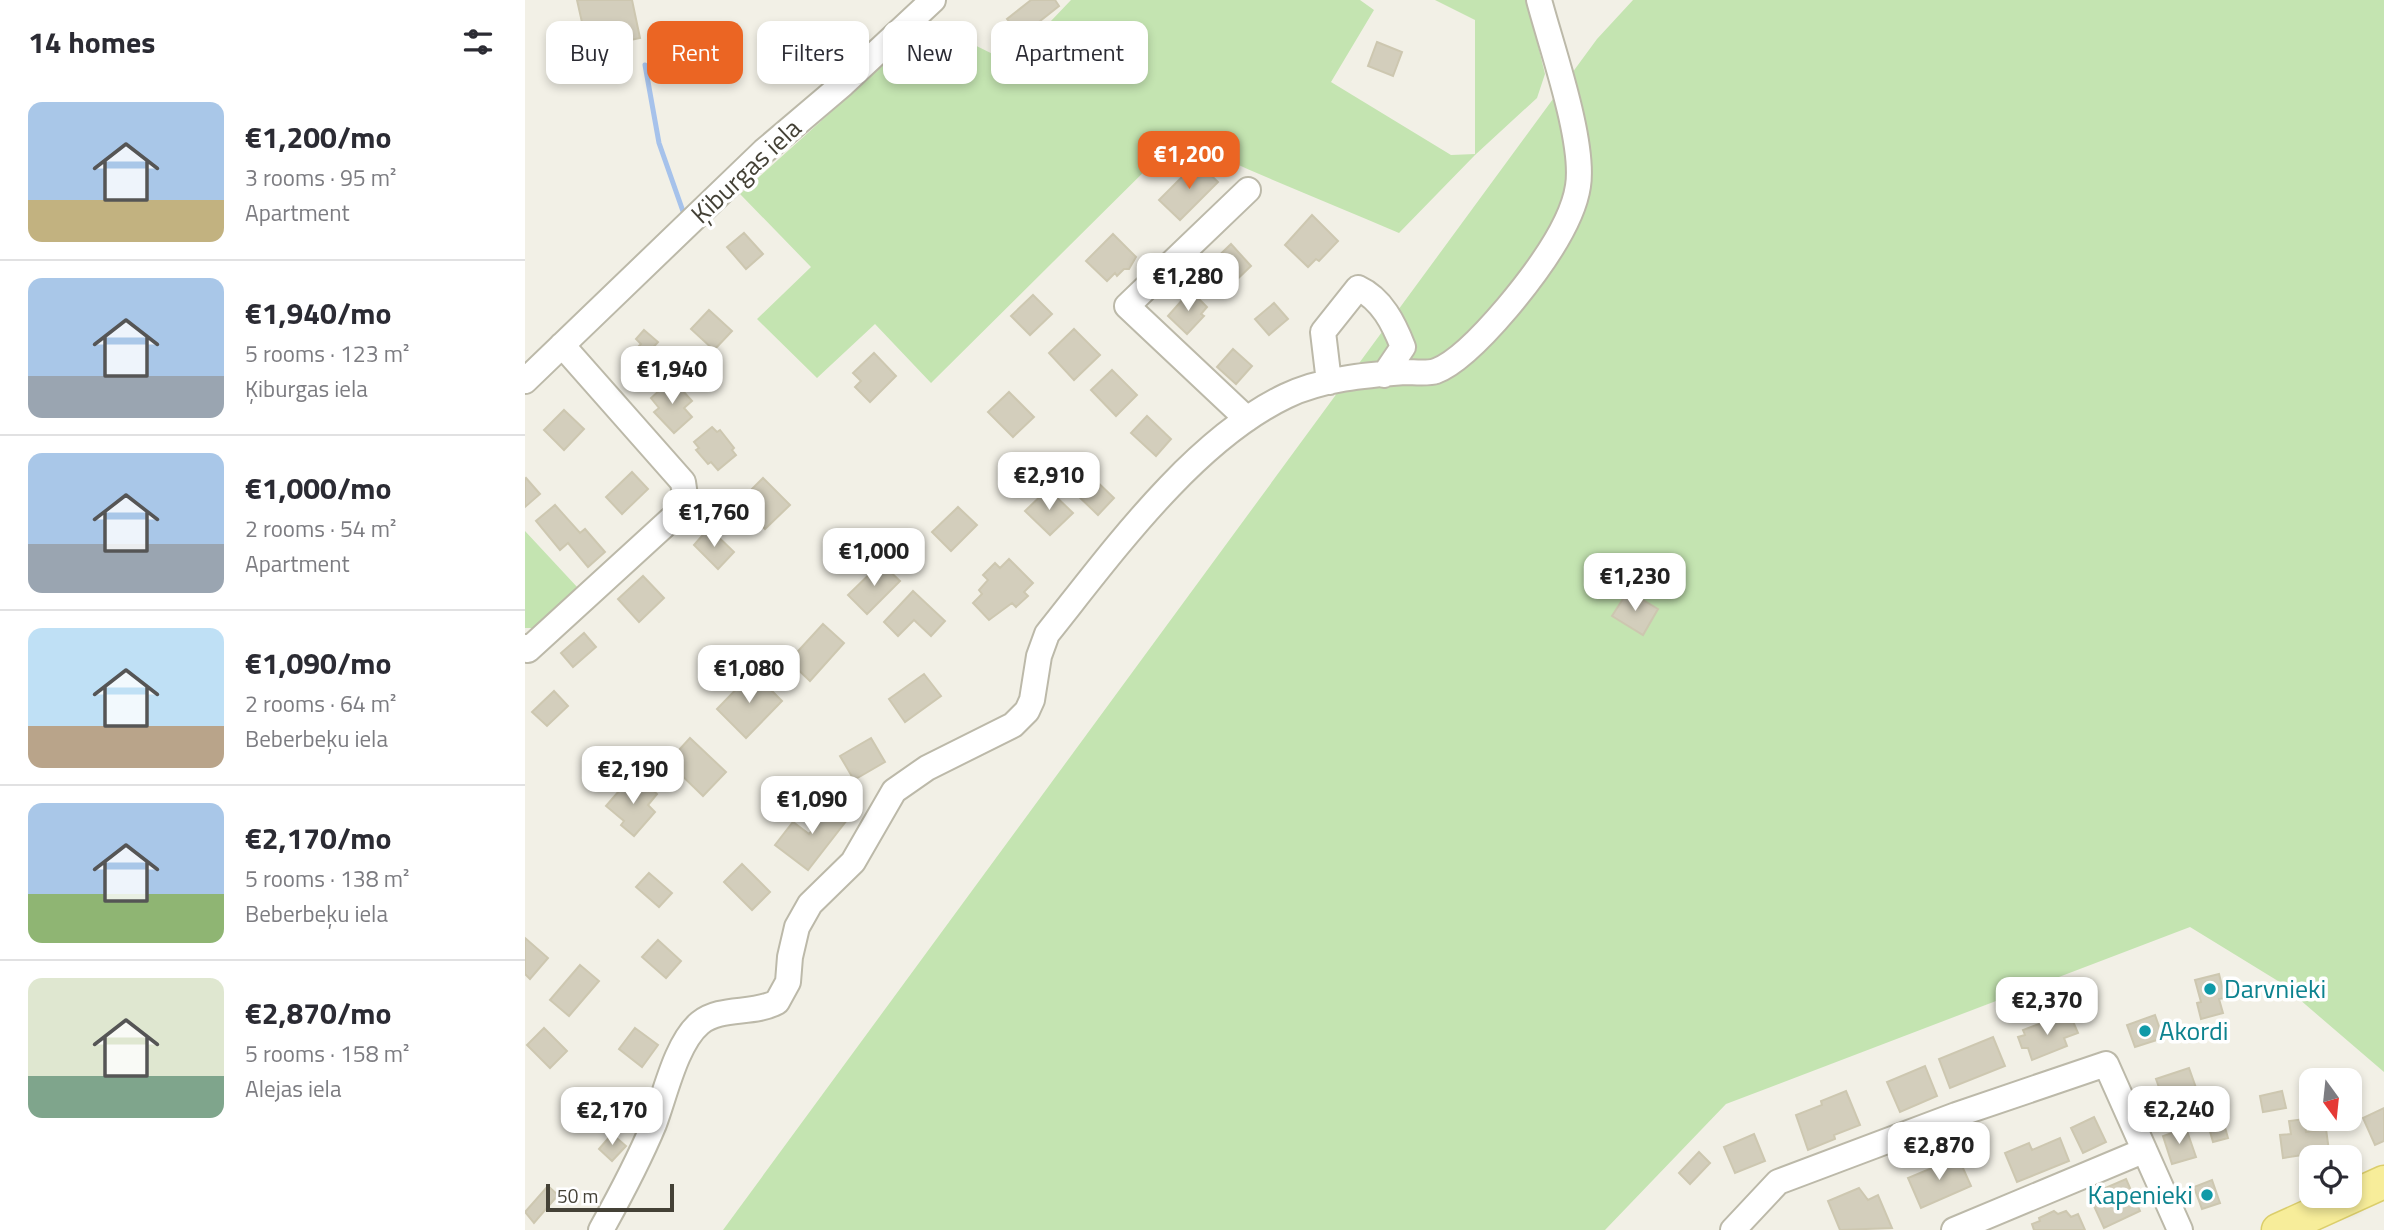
<!DOCTYPE html>
<meta charset="utf-8">
<style>
:root{--surface:#fff;--page:#f7f7f7;--text:#2b2b33;--muted:#7c7c81;--line:#e1e1e2;--accent:#eb6523}
body{margin:0;font-family:"Titillium Web",sans-serif;background:var(--page);color:var(--text);height:100vh;display:flex;flex-direction:column;font-size:26px;white-space:nowrap}
*{box-sizing:border-box;margin:0}
p{font-size:23px;color:var(--muted)}
.icon{flex:none;width:38px;height:38px;fill:none;stroke:currentColor;stroke-width:2;stroke-linecap:round;stroke-linejoin:round}
.map{position:relative;flex:1;overflow:hidden}
.side{display:flex;flex-direction:column;background:var(--surface);width:525px}
.side>*{flex:none}
.top-card{position:absolute;left:21px;top:21px;width:665px;height:63px;display:flex;gap:14px}
.needle{width:46px;rotate:165deg}
.controls{position:absolute;left:1774px;top:1068px;display:grid;gap:14px}
.controls a{display:grid;place-items:center;width:63px;height:63px;border-radius:14px;background:var(--surface);box-shadow:0 4px 10px #0003;font-size:35px}
.scale{position:absolute;left:21px;bottom:18px;width:128px;box-sizing:border-box;padding-left:7px;border:4px solid #444136;border-top:0;font-size:19px;line-height:24px;white-space:nowrap;color:#444136;-webkit-text-stroke:5px #fff;paint-order:stroke}
.price{position:absolute;translate:-50% -60px;padding:0 16px;border-radius:14px;background:#fff;color:#222;font-size:23px;line-height:46px;filter:drop-shadow(0 2px 4px #0008)}
.price::after{content:'';position:absolute;left:50%;top:42px;width:21px;height:16px;margin-left:-10px;background:inherit;clip-path:polygon(0 0,100% 0,50% 100%)}
.price.on{background:var(--accent);color:#fff}
ul{padding:0;list-style:none}
li{display:flex;align-items:center;gap:21px;height:175px;padding:0 28px}
li+li{border-top:2px solid var(--line)}
li span{display:grid;place-items:center;flex:none;width:196px;height:140px;border-radius:14px;color:#555}
li>.icon{margin-inline-start:auto}
span .icon{width:84px;height:84px;fill:#fffc;stroke-width:1}
li b{font-size:30px}
h2{display:flex;justify-content:space-between;align-items:center;height:84px;padding:0 28px;font-size:30px}
.chip{padding:0 24px;border-radius:14px;background:var(--surface);box-shadow:0 4px 10px #0003;font-size:24px;line-height:63px}
.chip.on{background:var(--accent);color:#fff}
main{display:flex;flex:1;min-height:0}
.map>svg:first-child{display:block}
</style>
<main>
<section class="side">
<h2>14 homes<svg class="icon" aria-label="filters" viewBox="0 0 24 24"><path d="M4 7h16M4 17h16"/><circle cx="9" cy="7" r="2"/><circle cx="15" cy="17" r="2"/></svg></h2>
<ul>
<li><span style="background:linear-gradient(#a9c7e8 70%,#c2b280 0)"><svg class="icon" aria-label="home" viewBox="0 0 24 24"><path d="M3 11l9-7 9 7M6 9v11h12V9"/></svg></span><div><b>€1,200/mo</b><p>3 rooms · 95 m²</p><p>Apartment</p></div></li>
<li><span style="background:linear-gradient(#a9c7e8 70%,#9aa5b1 0)"><svg class="icon" aria-label="home" viewBox="0 0 24 24"><path d="M3 11l9-7 9 7M6 9v11h12V9"/></svg></span><div><b>€1,940/mo</b><p>5 rooms · 123 m²</p><p>Ķiburgas iela</p></div></li>
<li><span style="background:linear-gradient(#a9c7e8 65%,#9aa5b1 0)"><svg class="icon" aria-label="home" viewBox="0 0 24 24"><path d="M3 11l9-7 9 7M6 9v11h12V9"/></svg></span><div><b>€1,000/mo</b><p>2 rooms · 54 m²</p><p>Apartment</p></div></li>
<li><span style="background:linear-gradient(#bfe0f5 70%,#b9a48a 0)"><svg class="icon" aria-label="home" viewBox="0 0 24 24"><path d="M3 11l9-7 9 7M6 9v11h12V9"/></svg></span><div><b>€1,090/mo</b><p>2 rooms · 64 m²</p><p>Beberbeķu iela</p></div></li>
<li><span style="background:linear-gradient(#a9c7e8 65%,#8fb573 0)"><svg class="icon" aria-label="home" viewBox="0 0 24 24"><path d="M3 11l9-7 9 7M6 9v11h12V9"/></svg></span><div><b>€2,170/mo</b><p>5 rooms · 138 m²</p><p>Beberbeķu iela</p></div></li>
<li><span style="background:linear-gradient(#dfe7d0 70%,#7fa58c 0)"><svg class="icon" aria-label="home" viewBox="0 0 24 24"><path d="M3 11l9-7 9 7M6 9v11h12V9"/></svg></span><div><b>€2,870/mo</b><p>5 rooms · 158 m²</p><p>Alejas iela</p></div></li>
</ul>
</section>
<div class="map">
<svg width="1859" height="1230" viewBox="0 0 1859 1230">
<rect width="100%" height="100%" fill="#f2f0e6"/>
<path fill="#c4e4b1" d="M546,0H835L849,10L806,82L926,155L950,154V20L910,0H1002L1020,74L1012,98L950,155L874,233C800,201 726,173 654,137L406,383L350,324L292,378L232,319L286,267L215,194L405,23L492,66L504,44Z
M1108,0H1859V1072L1753,981L1665,927L1201,1104L1080,1230H198L1072,39Z
M0,531L53,588L12,628H0Z"/>
<g fill="none" stroke-linecap="round" stroke-linejoin="round">
<path stroke="#a6c2eb" stroke-width="5" d="M120,65L134,143L160,217"/>
</g>
<path fill="#d3cebc" stroke="#cdc7b0" stroke-width="2" d="M52,0H107L115,38L63,49Z
M506,0H530L534,6L496,36L482,19Z
M852,42L877,52L868,76L843,66Z
M672,162L693,182L655,220L634,200Z
M787,215L813,241L794,261L791,259L783,267L760,245Z
M219,233L238,254L221,269L202,247Z
M588,234L611,257L604,269H599L592,276L590,273L582,281L561,261Z
M706,244L726,266L701,290L680,269Z
M669,294L682,307L676,314L679,316L662,334L643,316L659,298L662,301Z
M508,295L527,314L505,335L486,316Z
M749,303L763,319L744,335L730,319Z
M184,310L207,331L189,350L166,329Z
M549,329L575,355L549,380L524,353Z
M119,330L133,342L121,355L113,347L116,344L111,339Z
M708,349L727,366L711,384L692,367Z
M349,353L371,376L345,402L330,387L336,381L328,373Z
M587,370L612,395L591,416L566,390Z
M147,379L167,401L159,408L167,417L149,433L129,412L134,408L126,398Z
M484,392L509,417L488,437L463,412Z
M39,410L59,429L39,450L19,430Z
M622,416L646,439L631,456L606,433Z
M187,427L192,432L195,430L209,448L207,450L211,455L193,470L186,462L183,464L171,450L174,448L169,442Z
M107,472L123,489L97,514L81,497Z
M565,475L589,498L573,515L549,492Z
M1,478L15,494L0,507V479Z
M238,478L265,505L240,529L214,502Z
M523,489L548,513L525,535L500,511Z
M30,505L55,533L60,529L80,552L63,567L43,543L35,550L11,521Z
M433,507L452,525L426,551L407,532Z
M184,528L209,552L193,569L169,545Z
M484,559L508,583L499,592L503,596L491,607L487,603L464,620L448,603L457,594L454,590L463,580L458,575L470,563L475,568Z
M356,563L375,581L342,614L323,595Z
M118,576L139,598L114,622L93,599Z
M388,591L420,621L406,636L389,620L373,636L359,622Z
M1103,591L1133,609L1118,635L1087,616Z
M298,624L319,643L285,681L264,661Z
M59,633L71,647L48,667L36,653Z
M228,672L257,701L221,738L192,709Z
M399,674L416,696L380,722L364,699Z
M29,691L43,706L22,726L7,712Z
M165,738L201,772L178,796L143,762Z
M346,738L360,762L329,780L315,756Z
M116,780L132,794L123,805L130,812L109,836L96,825L99,821L81,806L101,783L108,790Z
M293,797L322,820L283,870L250,845L268,822L284,834L297,817L285,808Z
M217,864L245,892L227,910L199,882Z
M124,873L147,893L134,907L111,887Z
M0,938L23,958L5,979L0,974Z
M133,940L156,961L141,978L117,957Z
M55,965L74,981L44,1016L25,1000Z
M1694,974L1700,998L1694,999L1698,1013L1676,1019L1672,1003L1676,1002L1670,980Z
M1630,1015L1638,1038L1610,1047L1602,1025Z
M1546,1017L1553,1033L1539,1038L1542,1046L1507,1060L1503,1048H1497L1493,1037L1500,1035L1498,1030L1530,1018L1532,1022Z
M19,1028L42,1051L25,1068L2,1045Z
M110,1028L133,1045L117,1067L94,1049Z
M1468,1037L1480,1066L1425,1088L1414,1059Z
M1400,1066L1412,1096L1375,1112L1362,1082Z
M1664,1068L1675,1099L1642,1110L1631,1079Z
M1321,1091L1335,1125L1309,1135L1310,1139L1283,1150L1271,1115L1297,1105L1296,1101Z
M1757,1091L1761,1108L1738,1112L1735,1096Z
M1859,1108V1141L1850,1145L1838,1118Z
M1569,1117L1581,1142L1558,1153L1546,1128Z
M1779,1119L1781,1132L1801,1129L1804,1151L1758,1158L1755,1135L1766,1134L1764,1121Z
M1699,1124L1703,1138L1688,1142L1684,1128Z
M1661,1128L1671,1157L1647,1164L1638,1136Z
M87,1134L101,1146L87,1161L74,1149Z
M1229,1134L1240,1161L1210,1173L1199,1147Z
M1535,1138L1544,1161L1492,1182L1480,1153L1504,1143L1507,1150Z
M1174,1152L1185,1163L1165,1184L1154,1173Z
M1433,1157L1446,1186L1396,1208L1383,1178Z
M1601,1179L1615,1211L1579,1228L1564,1195Z
M1687,1180L1695,1203L1677,1209L1669,1187Z
M23,1186L33,1195L9,1223L0,1212Z
M1334,1188L1343,1200L1353,1195L1367,1228L1315,1230L1303,1201Z
M1529,1211L1533,1214L1541,1211L1546,1217L1553,1214L1560,1230H1509L1507,1224L1515,1221L1514,1218Z"/>
<g fill="none" stroke-linecap="round" stroke-linejoin="round">
<g stroke="#bcb9a9" stroke-width="28">
<path id="minor" d="M0,381L239,151L318,84L408,0
M804,382L798,332L833,288C857,299 869,324 878,347L859,375
M722,419L602,306L723,190
M0,647L3,650L154,512L160,496L158,482L37,345
M76,1230C95,1196 114,1160 129,1124C140,1095 151,1043 175,1023C196,1006 228,1015 252,1002L263,982L265,957L272,927L285,904L328,862L369,791L402,768L488,725L502,711L507,700L514,656L522,634C586,554 667,441 761,396C796,379 841,375 880,372C889,372 902,374 911,371C935,362 965,328 982,308C1008,277 1047,227 1053,186C1060,141 1026,46 1014,0
M1208,1230L1253,1182L1431,1115L1581,1064L1655,1230
M1429,1230L1618,1151"/>
</g>
<g stroke="#dbce6b" stroke-width="35">
<path id="major" d="M1753,1230L1859,1182"/>
</g>
<use href="#minor" stroke="#fff" stroke-width="24"/>
<use href="#major" stroke="#f7ed9a" stroke-width="32"/>
</g>
<g fill="#0f9aa8" stroke="#fff" stroke-width="2.5">
<circle cx="1685" cy="989" r="7"/>
<circle cx="1620" cy="1031" r="7"/>
<circle cx="1682" cy="1195" r="7"/>
</g>
<g text-anchor="middle" stroke-width="7" stroke-linejoin="round" paint-order="stroke">
<g font-size="26" fill="#444136" stroke="#fff">
<text transform="translate(221 171) rotate(-43)" y="9">Ķiburgas iela</text>
</g>
<g font-size="26" fill="#0d838f" stroke="#fff" text-anchor="start">
<text x="1699" y="998">Darvnieki</text>
<text x="1634" y="1040">Akordi</text>
<text x="1668" y="1204" text-anchor="end">Kapenieki</text>
</g>
</g>
</svg>
<div class="controls">
<a><svg class="needle" viewBox="-14 -14 28 28"><path d="M0-13l5 13h-10z" fill="#e53935"/><path d="M0 13l5-13h-10z" fill="#7c7c81"/></svg></a>
<a><svg class="icon" aria-label="locate" viewBox="0 0 24 24"><circle cx="12" cy="12" r="6"/><path d="M12 2v4M12 18v4M2 12h4M18 12h4"/></svg></a>
</div>
<div class="scale">50 m</div>
<b class="price on" style="left:664px;top:191px">€1,200</b>
<b class="price" style="left:663px;top:313px">€1,280</b>
<b class="price" style="left:147px;top:406px">€1,940</b>
<b class="price" style="left:524px;top:512px">€2,910</b>
<b class="price" style="left:189px;top:549px">€1,760</b>
<b class="price" style="left:349px;top:588px">€1,000</b>
<b class="price" style="left:1110px;top:613px">€1,230</b>
<b class="price" style="left:224px;top:705px">€1,080</b>
<b class="price" style="left:108px;top:806px">€2,190</b>
<b class="price" style="left:287px;top:836px">€1,090</b>
<b class="price" style="left:1522px;top:1037px">€2,370</b>
<b class="price" style="left:1654px;top:1146px">€2,240</b>
<b class="price" style="left:87px;top:1147px">€2,170</b>
<b class="price" style="left:1414px;top:1182px">€2,870</b>
<div class="top-card">
<a class="chip">Buy</a>
<a class="chip on">Rent</a>
<a class="chip">Filters</a>
<a class="chip">New</a>
<a class="chip">Apartment</a>
</div>
</div>
</main>
